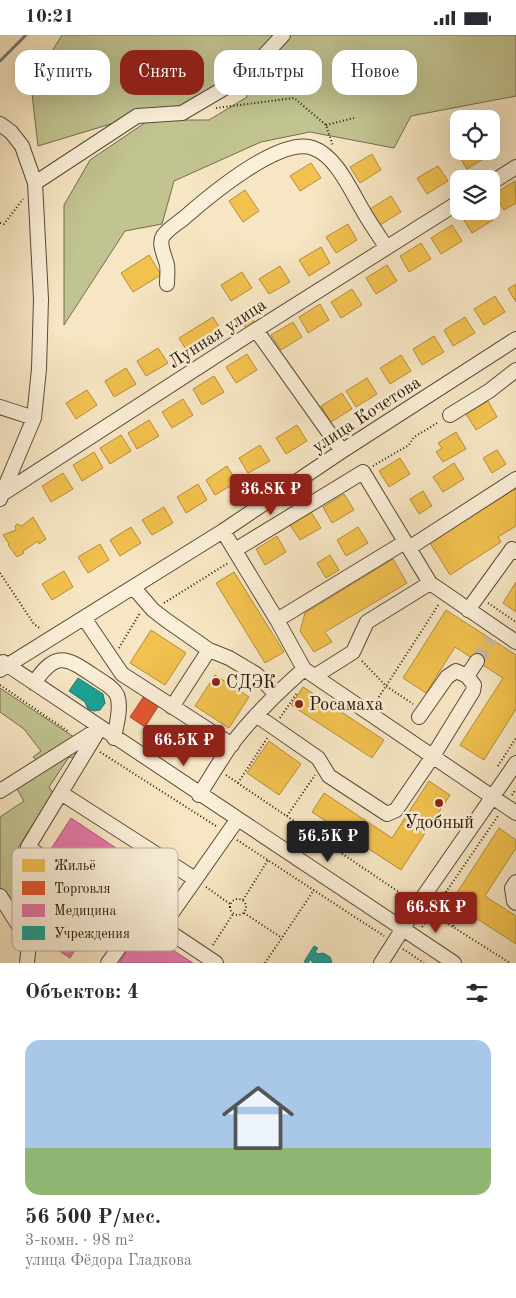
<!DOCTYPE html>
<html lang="ru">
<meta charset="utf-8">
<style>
:root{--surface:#fff;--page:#f7f7f7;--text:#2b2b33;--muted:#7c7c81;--line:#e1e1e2;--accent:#8f2418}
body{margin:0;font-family:"Old Standard TT",serif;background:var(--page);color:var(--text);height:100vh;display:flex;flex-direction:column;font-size:19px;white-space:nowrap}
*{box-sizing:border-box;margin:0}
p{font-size:16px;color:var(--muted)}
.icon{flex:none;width:28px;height:28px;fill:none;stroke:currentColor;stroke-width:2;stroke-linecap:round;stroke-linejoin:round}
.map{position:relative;height:928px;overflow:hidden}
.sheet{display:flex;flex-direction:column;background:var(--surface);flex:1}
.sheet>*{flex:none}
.hud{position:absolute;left:15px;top:15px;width:486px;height:45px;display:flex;gap:10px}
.fabs{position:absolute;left:450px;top:75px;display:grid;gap:10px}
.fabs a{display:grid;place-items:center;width:50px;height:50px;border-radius:10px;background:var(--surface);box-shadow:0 5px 20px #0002;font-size:25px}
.price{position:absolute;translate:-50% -42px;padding:0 11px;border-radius:5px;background:var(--accent);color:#fff;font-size:16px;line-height:32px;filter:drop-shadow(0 1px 2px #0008)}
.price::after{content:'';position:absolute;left:50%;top:30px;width:15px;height:11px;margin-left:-8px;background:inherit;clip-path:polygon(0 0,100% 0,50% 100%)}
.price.active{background:#222;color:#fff}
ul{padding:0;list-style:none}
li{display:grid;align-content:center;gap:10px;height:265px;padding:0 25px}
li+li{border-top:1px solid var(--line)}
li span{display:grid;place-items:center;height:155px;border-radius:15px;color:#555}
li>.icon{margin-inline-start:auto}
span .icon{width:90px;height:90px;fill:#fffc;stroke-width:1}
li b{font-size:21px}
h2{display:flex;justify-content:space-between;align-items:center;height:60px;padding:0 25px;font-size:21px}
.pill{padding:0 18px;border-radius:15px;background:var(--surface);box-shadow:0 5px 20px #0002;font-size:18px;line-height:45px}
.pill.active{background:var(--accent);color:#fff}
.status{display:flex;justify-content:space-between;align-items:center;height:35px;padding:0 25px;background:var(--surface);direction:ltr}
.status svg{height:14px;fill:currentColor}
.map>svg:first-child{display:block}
</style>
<div class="status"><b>10:21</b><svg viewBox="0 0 49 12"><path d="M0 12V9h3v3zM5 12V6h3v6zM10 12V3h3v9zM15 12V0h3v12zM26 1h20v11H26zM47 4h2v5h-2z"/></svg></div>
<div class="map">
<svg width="516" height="928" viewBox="0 0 516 928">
<rect width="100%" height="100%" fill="#f7e6c3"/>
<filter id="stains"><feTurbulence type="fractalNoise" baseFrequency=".004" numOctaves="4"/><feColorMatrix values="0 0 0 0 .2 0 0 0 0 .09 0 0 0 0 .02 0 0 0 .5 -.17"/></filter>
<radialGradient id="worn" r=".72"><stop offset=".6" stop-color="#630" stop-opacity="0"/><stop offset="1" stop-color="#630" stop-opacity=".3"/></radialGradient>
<path fill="#c1c491" stroke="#746d4e" d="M62,0H516V61L411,81L394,113L310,97L261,107L174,146L162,189L125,196L64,290V170L90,125L149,85H209L247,62L245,42L182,78L137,81L38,111L31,50Z
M0,653L77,704L39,727L33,722L41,716L24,694L0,677Z
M79,712L81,715L74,723L69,722L49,752L53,758L18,813L16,843L70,881L47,915L38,911L0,853V782L24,766L17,754Z"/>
<path fill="#f2c14e" stroke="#b58e3a" d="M460,116H485L488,121L467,134L457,118Z
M372,119L381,135L360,148L350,132Z
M311,128L321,143L300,156L290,141Z
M438,131L448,146L427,159L417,143Z
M515,146L516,168L504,175L494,159Z
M245,155L259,176L243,187L229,166Z
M391,161L401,177L380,190L370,174Z
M471,176H487L493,185L472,198L462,182Z
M348,189L357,205L336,218L326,202Z
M452,190L462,206L441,219L431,203Z
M421,208L431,224L409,237L400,221Z
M321,212L330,228L309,241L299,225Z
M149,220L161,240L133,257L121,238Z
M387,230L397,246L376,259L366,243Z
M280,231L290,247L269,259L259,244Z
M242,237L252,253L231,266L221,250Z
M516,249V267L508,254Z
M352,254L362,270L341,283L331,267Z
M495,261L505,277L484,290L474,274Z
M320,269L329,285L308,298L299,282Z
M250,280L255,289L247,295L241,285Z
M213,282L224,300L190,321L179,303Z
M465,282L475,298L453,311L444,295Z
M293,287L302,302L281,315L271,300Z
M434,301L444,317L422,330L413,314Z
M158,313L168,328L146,341L137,326Z
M247,319L257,335L236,348L226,332Z
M401,320L411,336L390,349L380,333Z
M126,333L136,349L114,362L105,346Z
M214,341L224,357L202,370L193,354Z
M367,343L377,359L356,372L346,356Z
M87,355L97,370L76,384L66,368Z
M342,358L352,374L331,387L321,371Z
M183,364L193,380L172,393L162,377Z
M488,366L497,382L476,395L466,379Z
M149,385L159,401L137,414L128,398Z
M297,390L307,406L286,419L276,403Z
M456,397L466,414L443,427L436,417L442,413L438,408Z
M121,400L131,416L110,429L100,413Z
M260,410L270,426L248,438L239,423Z
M497,415L506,429L492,438L483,423Z
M94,417L103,433L82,446L73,430Z
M400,423L410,439L389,452L379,436Z
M454,428L464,444L443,457L433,442Z
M227,431L237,447L215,460L206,445Z
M63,438L73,454L51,467L42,451Z
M198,449L207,465L186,478L177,462Z
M516,453V491L498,502L501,507L450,540L430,508Z
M423,456L432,471L419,479L410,464Z
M344,459L354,475L332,488L323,472Z
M164,472L173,488L152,500L142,485Z
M311,477L321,493L300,505L290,490Z
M33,482L46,504L39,509L38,506L23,516L24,518L17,522L8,510L9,509L3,500L16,495L15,491L17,489L22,491Z
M131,492L141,508L120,521L110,505Z
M358,492L368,508L346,521L337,505Z
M277,501L286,517L265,530L256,514Z
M100,509L109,525L88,538L78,522Z
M330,520L339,535L326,543L317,528Z
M393,524L407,548L325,597L332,607L314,617L300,596L305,578Z
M64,536L73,552L52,565L42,549Z
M234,537L284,617L265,628L216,548Z
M516,547V577L503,568Z
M446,575L516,620V674L484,725L460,710L503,643L455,612L426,658L403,643Z
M151,595L186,618L165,650L130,628Z
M215,640L249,662L229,693L195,671Z
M303,652L384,705L372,723L291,670Z
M269,706L301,729L279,760L247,738Z
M429,746L450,760L401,835L312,777L324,758L392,803Z
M499,793L516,805V813L485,861L516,881V909L451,867Z"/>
<path fill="#e4572e" stroke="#ab4423" d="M144,661L159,670L145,692L130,682Z"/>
<path fill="#e377a8" stroke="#ab5a79" d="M71,783L122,817L123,815L133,821L132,823L177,853L167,868L169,869L166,873L164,872L157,884L92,842L91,843L87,841L89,839L51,814Z
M140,894L193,928H119Z
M63,907L75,915L70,923L58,915Z"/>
<path fill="#17a398" stroke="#1c796d" d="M78,643L103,659L105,668L100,675L94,676L88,674L85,667L69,656Z
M314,911L318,913L315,917L318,919L323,918L330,922L332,928H313L310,924L308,928L304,927Z"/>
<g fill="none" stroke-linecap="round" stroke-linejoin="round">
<path stroke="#707a75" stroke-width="3" d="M0,26L26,0"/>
<path stroke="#cdbc9e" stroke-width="14" stroke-dasharray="14 7" stroke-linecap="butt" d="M477,626L491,604"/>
<g stroke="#5b4a38" stroke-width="16">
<path id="minor" d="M0,89L11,97L22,111L35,148L41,264L39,334L34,383L2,459
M35,148L137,81L182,78L245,41L283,0
M491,148L516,132
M167,249C167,242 168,236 167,230C165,221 158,209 163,201C168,194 178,188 184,183C208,162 280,101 313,113C336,121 350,154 362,174C369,187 378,199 386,212
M256,295L342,416
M0,372L34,383
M450,380L489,356L516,335
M0,464L2,459L256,295L459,167
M223,496L277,585L304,634L516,778
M409,513L516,444
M235,515L363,437L430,548L516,607
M133,552L153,575L166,585L209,615L229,623L256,639L276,659
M468,575L512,514L516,517
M84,583L122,639L232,710
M277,585L405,507
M3,627L454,928
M0,635L223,496L342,416L516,304
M315,641L353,617L367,587L430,548
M467,641L477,626
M34,648C57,614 67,623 97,643C104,648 113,652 117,660C122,672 116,691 114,703
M172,672L209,615
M256,680L318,723L329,741L387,779L396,775L433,721L473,656L474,650L467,641L456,636L447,642L419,682
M0,756L100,693L28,812L137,888
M61,758L195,844
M199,760C210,743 220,726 231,710C252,682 278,657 304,634
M516,847L512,853L514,866L516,868
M0,861L29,907L27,928
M162,892L216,928
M108,928L137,888L162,892L237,785
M381,928L423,862L516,728"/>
</g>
<path stroke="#27160a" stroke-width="2" stroke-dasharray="1 2.5" stroke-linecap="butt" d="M216,73L294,63L326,90L333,111
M326,90L354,83
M0,188L4,189L23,164
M373,431L409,410L414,402L439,387
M0,538L34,589L41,594
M164,568L228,528
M488,568L516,587
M119,613L140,578
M362,626L386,651L413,669
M0,650L69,697
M375,668L439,569
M280,683L297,658
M100,717L216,791
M498,731L516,703
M226,740L409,864
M238,748L268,702
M512,760L516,754
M287,781L315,740
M237,805L384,901
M206,852L230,869
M446,856L454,893
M230 872a8 8 0 1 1 16 0a8 8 0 1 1-16 0Z
M243,865L268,825
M428,876L510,928
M244,878L282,903
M422,892L498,781
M213,910L233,879
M403,914L424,928
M265,928L314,855"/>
<use href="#minor" stroke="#faefd8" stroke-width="14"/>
</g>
<g fill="#8f2418" stroke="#faefd8" stroke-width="2">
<circle cx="216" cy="647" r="5"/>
<circle cx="299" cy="669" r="5"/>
<circle cx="439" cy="768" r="5"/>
</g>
<g text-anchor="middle" stroke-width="5" stroke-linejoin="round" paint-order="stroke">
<g font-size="18" fill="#27160a" stroke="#faefd8">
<text transform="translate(217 298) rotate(-33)" y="6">Лунная улица</text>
<text transform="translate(366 379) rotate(-33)" y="6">улица Кочетова</text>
</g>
<g font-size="18" fill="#27160a" stroke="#faefd8" text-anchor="start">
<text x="226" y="653">СДЭК</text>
<text x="309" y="675">Росамаха</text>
<text x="439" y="793" text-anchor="middle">Удобный</text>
</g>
</g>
<rect x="12" y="813" width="166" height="103" rx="8" fill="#faefd8" stroke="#bbae9a" stroke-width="1"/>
<rect x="22" y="824" width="23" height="13" fill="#f2c14e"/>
<rect x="22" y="846" width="23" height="14" fill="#e4572e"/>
<rect x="22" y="869" width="23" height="13" fill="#e377a8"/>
<rect x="22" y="891" width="23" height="14" fill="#17a398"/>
<g font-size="14" fill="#27160a">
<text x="54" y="835">Жильё</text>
<text x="54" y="858">Торговля</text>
<text x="54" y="880">Медицина</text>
<text x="54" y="903">Учреждения</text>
</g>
<rect width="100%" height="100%" filter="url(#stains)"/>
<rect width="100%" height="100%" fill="url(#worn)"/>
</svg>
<div class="fabs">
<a><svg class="icon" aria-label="locate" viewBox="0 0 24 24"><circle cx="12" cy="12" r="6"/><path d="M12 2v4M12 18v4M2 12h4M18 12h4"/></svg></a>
<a><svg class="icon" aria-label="layers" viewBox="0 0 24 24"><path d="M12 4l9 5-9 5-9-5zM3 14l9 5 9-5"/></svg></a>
</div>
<b class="price" style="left:271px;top:481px">36.8K ₽</b>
<b class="price" style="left:184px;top:732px">66.5K ₽</b>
<b class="price active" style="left:328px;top:828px">56.5K ₽</b>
<b class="price" style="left:436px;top:899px">66.8K ₽</b>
<div class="hud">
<a class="pill">Купить</a>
<a class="pill active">Снять</a>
<a class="pill">Фильтры</a>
<a class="pill">Новое</a>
</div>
</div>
<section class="sheet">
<h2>Объектов: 4<svg class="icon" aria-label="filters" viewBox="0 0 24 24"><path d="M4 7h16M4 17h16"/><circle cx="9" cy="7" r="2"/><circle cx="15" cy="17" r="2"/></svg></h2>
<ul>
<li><span style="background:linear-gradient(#a9c7e8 70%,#8fb573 0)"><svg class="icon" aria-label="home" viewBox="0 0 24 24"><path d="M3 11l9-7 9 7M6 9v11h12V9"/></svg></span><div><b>56 500 ₽/мес.</b><p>3-комн. · 98 m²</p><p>улица Фёдора Гладкова</p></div></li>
</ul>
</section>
